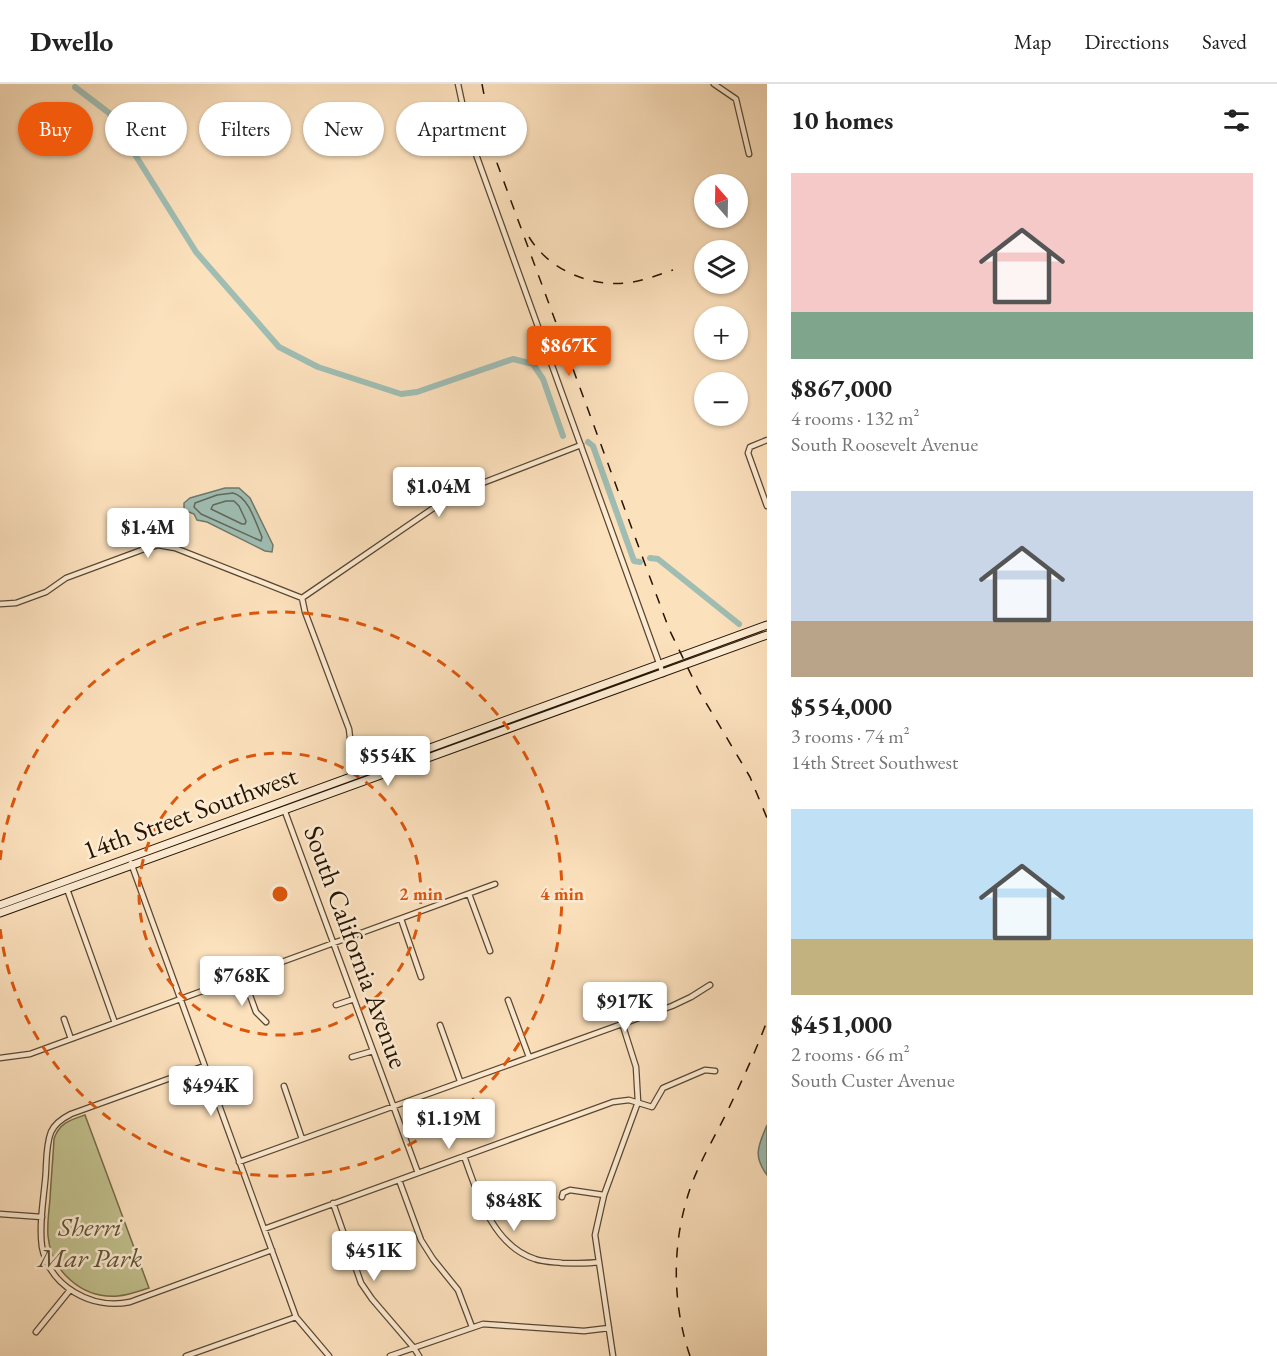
<!DOCTYPE html>
<meta charset="utf-8">
<style>
:root{--surface:#fff;--page:#f2f2f2;--text:#222;--muted:#767676;--line:#e0e0e0;--accent:#ea580c}
body{margin:0;font-family:"EB Garamond",serif;background:var(--page);color:var(--text);height:100vh;display:flex;flex-direction:column;font-size:22px;white-space:nowrap}
*{box-sizing:border-box;margin:0}
p{font-size:20px;color:var(--muted)}
.icon{flex:none;width:33px;height:33px;fill:none;stroke:currentColor;stroke-width:2;stroke-linecap:round;stroke-linejoin:round}
.map{position:relative;flex:1;overflow:hidden}
.details{display:flex;flex-direction:column;background:var(--surface);width:510px}
.details>*{flex:none}
.guide{position:absolute;left:18px;top:18px;width:570px;height:54px;display:flex;gap:12px}
.needle{width:39px;rotate:340deg}
.buttons{position:absolute;left:694px;top:90px;display:grid;gap:12px}
.buttons a{display:grid;place-items:center;width:54px;height:54px;border-radius:50%;background:var(--surface);box-shadow:0 2px 4px #0004;font-size:30px}
.price{position:absolute;translate:-50% -51px;padding:0 14px;border-radius:6px;background:#fff;color:#222;font-size:20px;line-height:39px;filter:drop-shadow(0 2px 3px #0008)}
.price::after{content:'';position:absolute;left:50%;top:36px;width:18px;height:14px;margin-left:-9px;background:inherit;clip-path:polygon(0 0,100% 0,50% 100%)}
.price.selected{background:var(--accent);color:#fff}
ul{padding:0;list-style:none}
li{display:grid;align-content:center;gap:12px;height:318px;padding:0 24px}
li span{display:grid;place-items:center;height:186px;border-radius:0px;color:#555}
li>.icon{margin-inline-start:auto}
span .icon{width:108px;height:108px;fill:#fffc;stroke-width:1}
li b{font-size:26px}
h2{display:flex;justify-content:space-between;align-items:center;height:72px;padding:0 24px;font-size:26px}
.chip{padding:0 21px;border-radius:27px;background:var(--surface);box-shadow:0 2px 4px #0004;font-size:21px;line-height:54px}
.chip.selected{background:var(--accent);color:#fff}
header{display:flex;align-items:center;gap:36px;box-sizing:border-box;height:84px;padding:0 30px;background:var(--surface);border-bottom:2px solid var(--line)}
header strong{font-size:28px}
nav{display:flex;gap:33px;margin-inline-start:auto;font-size:21px}
main{display:flex;flex:1;min-height:0}
.map>svg:first-child{display:block}
</style>
<header>
<strong>Dwello</strong>
<nav><a>Map</a><a>Directions</a><a>Saved</a></nav>
</header>
<main>
<div class="map">
<svg width="767" height="1272" viewBox="0 0 767 1272">
<rect width="100%" height="100%" fill="#fce1bd"/>
<filter id="stains"><feTurbulence type="fractalNoise" baseFrequency=".00333" numOctaves="4"/><feColorMatrix values="0 0 0 0 .2 0 0 0 0 .09 0 0 0 0 .02 0 0 0 .5 -.17"/></filter>
<radialGradient id="worn" r=".72"><stop offset=".6" stop-color="#630" stop-opacity="0"/><stop offset="1" stop-color="#630" stop-opacity=".3"/></radialGradient>
<path fill="#c2c28f" stroke="#746b48" stroke-width="1.5" d="M85,1031L149,1204C139,1207 128,1211 118,1212C82,1215 51,1187 48,1152C47,1140 49,1127 50,1115C51,1095 53,1075 54,1055C59,1039 70,1036 85,1031Z"/>
<path fill="#9fbdb3" stroke="#6e796c" stroke-width="1.5" d="M225,404H239L250,414L273,461L272,468L265,467L207,438L197,436L194,430L184,426V419L190,414Z
M767,1041V1091C752,1071 759,1061 767,1041Z"/>
<g fill="none" stroke-linecap="round" stroke-linejoin="round">
<path stroke="#62685a" stroke-width="1.5" d="M233,409C249,413 256,440 262,453L261,457L201,430L194,423L195,419L217,411Z
M226,417H234L239,422L246,437L245,440H242L211,425L213,421Z"/>
<path stroke="#9fbdb3" stroke-width="6" d="M75,3L109,29L196,168L279,263L318,283L401,310L417,308L513,275L533,280L543,295L563,352
M588,358L593,362L634,477L640,478
M650,474L658,475L739,540"/>
<g stroke="#5b4730" stroke-width="7">
<path id="street" d="M458,0L469,51L663,590
M714,0L736,15L749,70
M767,356L750,363L748,369L767,422
M302,514L454,410L581,361
M302,514L305,528L349,645L352,672L359,690
M0,520L16,519L46,508L66,494L147,464L158,461L175,464L302,514
M284,725L418,1089
M131,779L296,1233L329,1272
M67,805L115,939
M469,810L490,867
M401,835L421,893
M243,892L256,928L266,938
M508,916L529,973
M336,921L354,915
M64,935L71,955
M440,941L460,997
M352,973L373,967
M0,974L30,970L495,800
M204,982L71,1030C63,1034 55,1039 51,1048C45,1063 47,1083 45,1098C43,1119 39,1142 42,1163C50,1203 92,1226 130,1218L272,1166
M284,1002L302,1055
M464,1072C477,1109 493,1162 535,1175C543,1178 553,1178 562,1179C575,1179 586,1180 599,1178
M239,1078L672,922L691,913L710,901
M399,1096L421,1156L433,1175L458,1206L472,1243
M562,1113L563,1109L570,1106L604,1111
M333,1119L361,1199L372,1215L414,1264L419,1272
M0,1130L42,1133
M264,1145L613,1018L629,1016L652,1023L663,1004L705,986L715,987
M36,1248L70,1206
M186,1272L296,1233
M390,1272L483,1240L584,1247L609,1244
M613,1272L595,1151L604,1111L638,1018L636,983L622,939"/>
</g>
<g stroke="#251401" stroke-width="9">
<path id="secondary" d="M0,821L767,541
M0,829L767,551"/>
</g>
<use href="#street" stroke="#fdecd4" stroke-width="4.5"/>
<use href="#secondary" stroke="#fdecd4" stroke-width="7"/>
<path stroke="#251401" stroke-width="1.5" stroke-dasharray="10 10" stroke-linecap="butt" d="M482,0L497,79L669,545L699,607L750,693L767,734
M529,153C549,186 590,203 627,199C643,197 658,191 673,186
M690,1272C673,1223 672,1167 686,1118C694,1087 712,1058 726,1030C741,999 755,969 767,937"/>
</g>
<g fill="none" stroke="#de560b" stroke-width="3" stroke-dasharray="10 8">
<circle cx="280" cy="810" r="141"/>
<path d="M0 776A282 282 0 1 1 0 844"/>
</g>
<g text-anchor="middle" stroke-width="5" stroke-linejoin="round" paint-order="stroke">
<g font-size="27" fill="#251401" stroke="#fdecd4">
<text transform="translate(190 729) rotate(-20)" y="9">14th Street Southwest</text>
<text transform="translate(356 863) rotate(70)" y="9">South California Avenue</text>
</g>
<g font-size="27" font-style="italic" fill="#5c5133" stroke="#fdecd4">
<text x="90" y="1152">Sherri<tspan x="90" dy="31">Mar Park</tspan></text>
</g>
</g>
<circle cx="280" cy="810" r="9" fill="#de560b" stroke="#fdecd4" stroke-width="3"/>
<g font-size="18" text-anchor="middle" font-weight="bold" fill="#de560b" stroke="#fdecd4" stroke-width="5" stroke-linejoin="round" paint-order="stroke">
<text x="421" y="816">2 min</text>
<text x="562" y="816">4 min</text>
</g>
<rect width="100%" height="100%" filter="url(#stains)"/>
<rect width="100%" height="100%" fill="url(#worn)"/>
</svg>
<div class="buttons">
<a><svg class="needle" viewBox="-14 -14 28 28"><path d="M0-13l5 13h-10z" fill="#e53935"/><path d="M0 13l5-13h-10z" fill="#767676"/></svg></a>
<a><svg class="icon" aria-label="layers" viewBox="0 0 24 24"><path d="M12 4l9 5-9 5-9-5zM3 14l9 5 9-5"/></svg></a>
<a>+</a>
<a>−</a>
</div>
<b class="price selected" style="left:569px;top:293px">$867K</b>
<b class="price" style="left:439px;top:434px">$1.04M</b>
<b class="price" style="left:148px;top:475px">$1.4M</b>
<b class="price" style="left:388px;top:703px">$554K</b>
<b class="price" style="left:242px;top:923px">$768K</b>
<b class="price" style="left:625px;top:949px">$917K</b>
<b class="price" style="left:211px;top:1033px">$494K</b>
<b class="price" style="left:449px;top:1066px">$1.19M</b>
<b class="price" style="left:514px;top:1148px">$848K</b>
<b class="price" style="left:374px;top:1198px">$451K</b>
<div class="guide">
<a class="chip selected">Buy</a>
<a class="chip">Rent</a>
<a class="chip">Filters</a>
<a class="chip">New</a>
<a class="chip">Apartment</a>
</div>
</div>
<section class="details">
<h2>10 homes<svg class="icon" aria-label="filters" viewBox="0 0 24 24"><path d="M4 7h16M4 17h16"/><circle cx="9" cy="7" r="2"/><circle cx="15" cy="17" r="2"/></svg></h2>
<ul>
<li><span style="background:linear-gradient(#f6c9c9 75%,#7fa58c 0)"><svg class="icon" aria-label="home" viewBox="0 0 24 24"><path d="M3 11l9-7 9 7M6 9v11h12V9"/></svg></span><div><b>$867,000</b><p>4 rooms · 132 m²</p><p>South Roosevelt Avenue</p></div></li>
<li><span style="background:linear-gradient(#c9d6e8 70%,#b9a48a 0)"><svg class="icon" aria-label="home" viewBox="0 0 24 24"><path d="M3 11l9-7 9 7M6 9v11h12V9"/></svg></span><div><b>$554,000</b><p>3 rooms · 74 m²</p><p>14th Street Southwest</p></div></li>
<li><span style="background:linear-gradient(#bfe0f5 70%,#c2b280 0)"><svg class="icon" aria-label="home" viewBox="0 0 24 24"><path d="M3 11l9-7 9 7M6 9v11h12V9"/></svg></span><div><b>$451,000</b><p>2 rooms · 66 m²</p><p>South Custer Avenue</p></div></li>
</ul>
</section>
</main>
